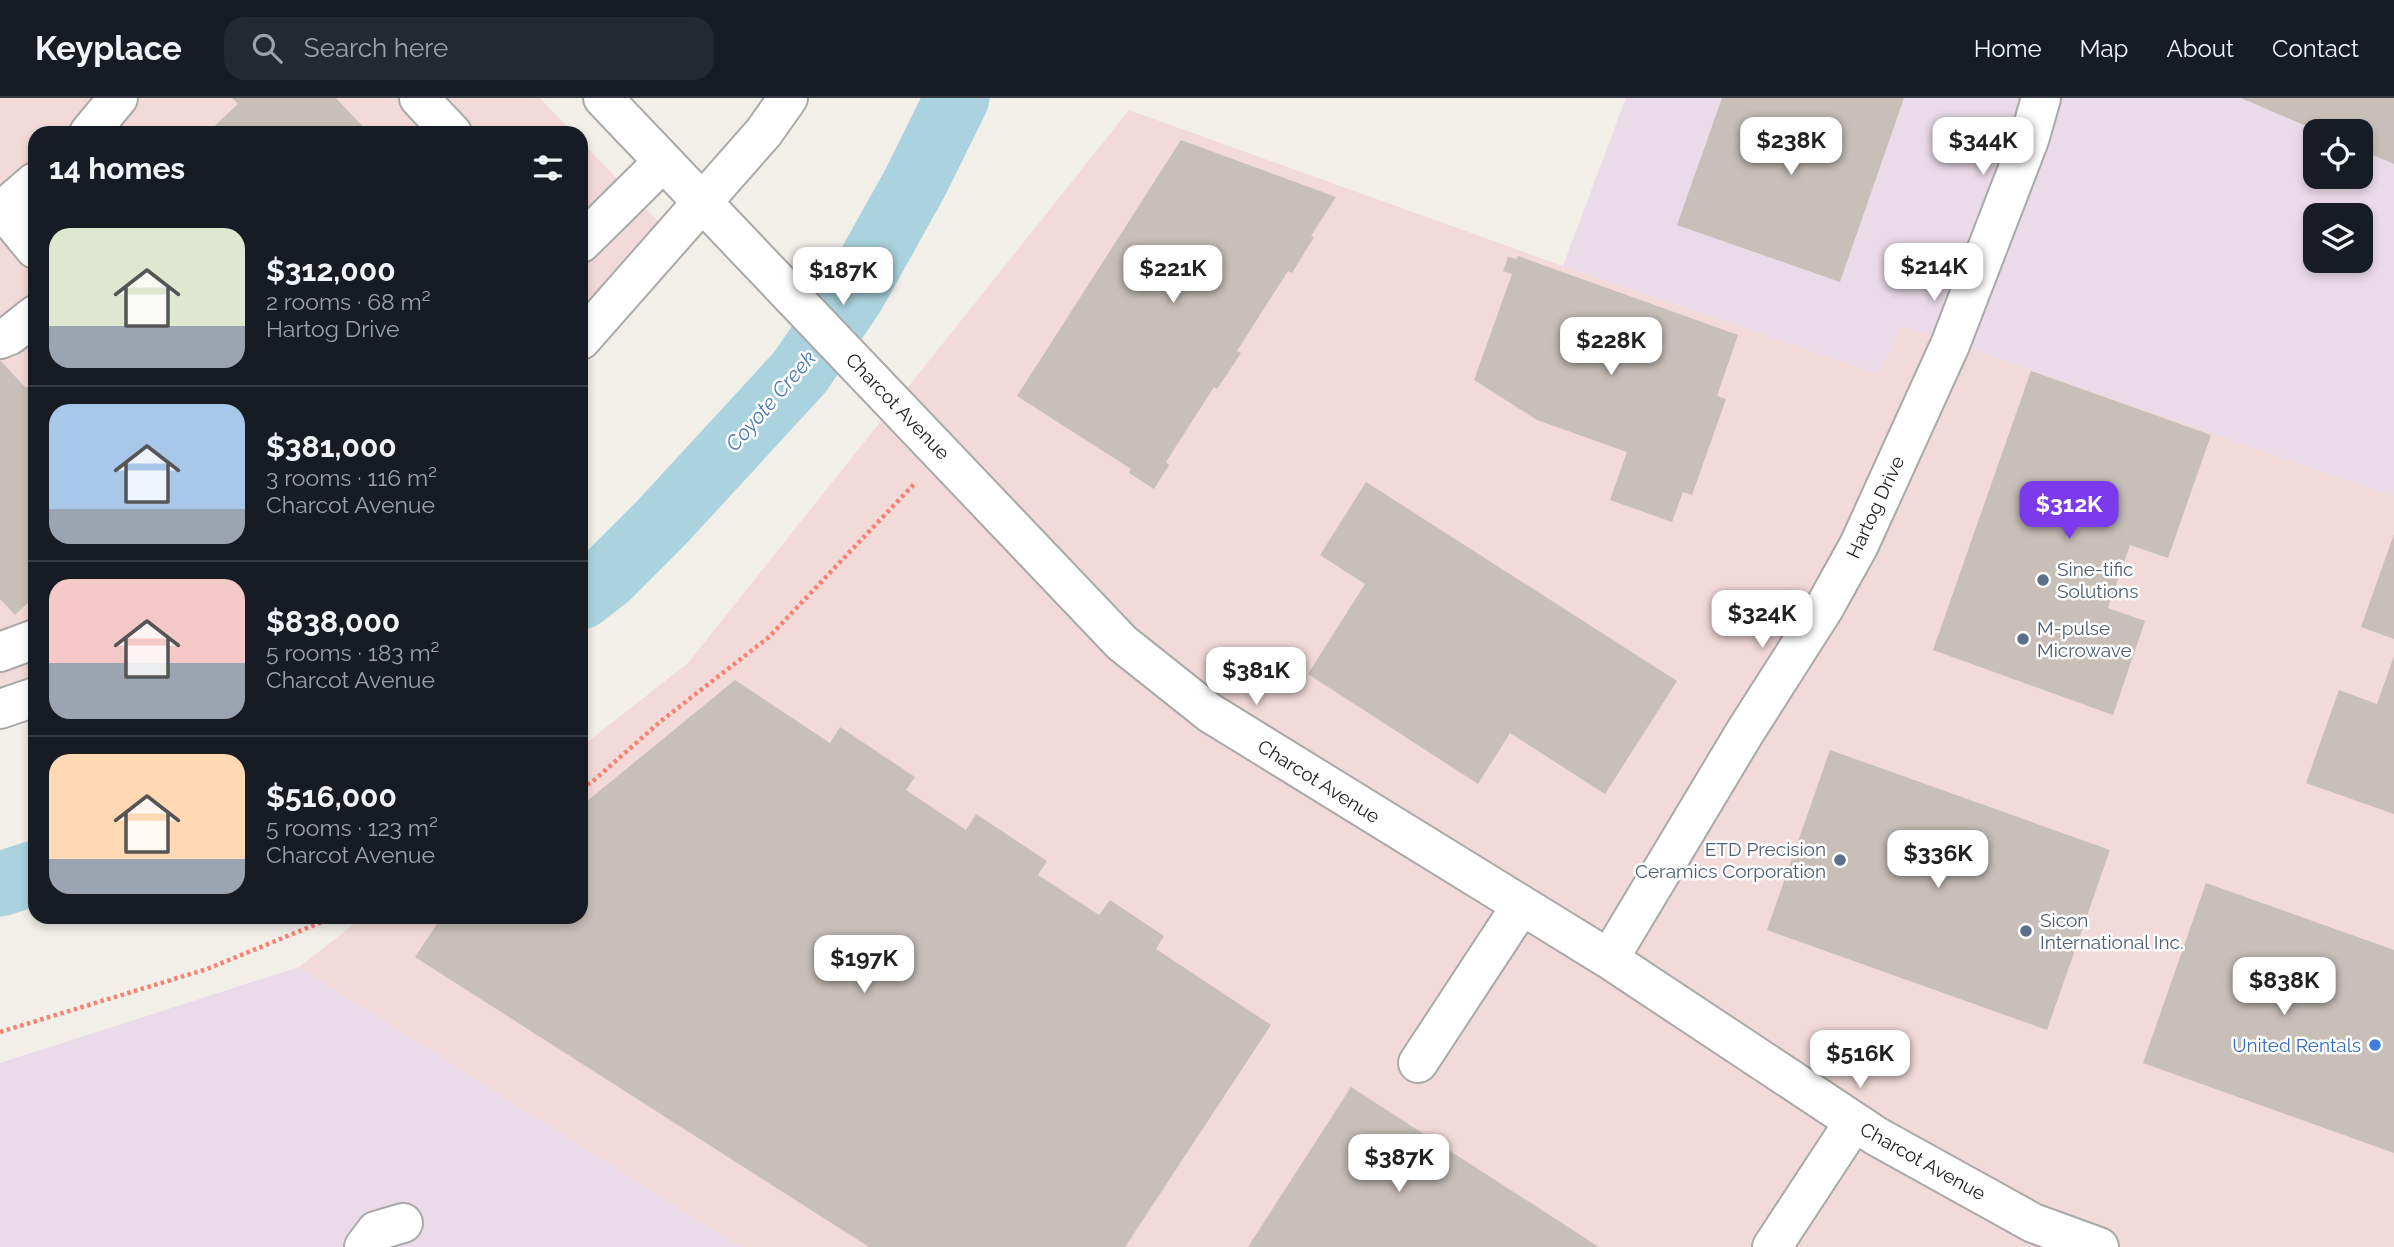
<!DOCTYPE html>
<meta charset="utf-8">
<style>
:root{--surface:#171b24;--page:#242831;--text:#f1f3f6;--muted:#9ea1a6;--line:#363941;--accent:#7c3aed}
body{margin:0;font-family:Raleway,sans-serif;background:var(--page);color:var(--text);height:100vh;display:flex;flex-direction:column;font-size:26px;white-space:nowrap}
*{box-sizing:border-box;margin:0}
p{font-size:23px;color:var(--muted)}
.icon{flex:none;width:38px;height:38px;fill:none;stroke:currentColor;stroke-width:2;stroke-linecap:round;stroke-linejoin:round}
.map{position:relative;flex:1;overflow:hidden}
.details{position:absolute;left:28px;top:28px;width:560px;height:798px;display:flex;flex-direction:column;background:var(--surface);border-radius:21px;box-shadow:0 4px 10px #0003}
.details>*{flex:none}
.tools{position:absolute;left:2303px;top:21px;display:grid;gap:14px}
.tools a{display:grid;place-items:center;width:70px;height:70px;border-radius:14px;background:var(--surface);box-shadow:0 4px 10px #0003;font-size:35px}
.price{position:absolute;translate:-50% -60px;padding:0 16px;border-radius:14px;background:#fff;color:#222;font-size:23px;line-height:46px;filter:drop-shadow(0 2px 4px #0008)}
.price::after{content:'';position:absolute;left:50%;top:42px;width:21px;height:16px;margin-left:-10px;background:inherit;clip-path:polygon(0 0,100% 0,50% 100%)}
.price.on{background:var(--accent);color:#fff}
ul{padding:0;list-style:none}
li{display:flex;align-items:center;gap:21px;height:175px;padding:0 21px}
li+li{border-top:2px solid var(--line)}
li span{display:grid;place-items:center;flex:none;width:196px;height:140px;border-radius:21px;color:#555}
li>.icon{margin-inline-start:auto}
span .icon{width:84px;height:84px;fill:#fffc;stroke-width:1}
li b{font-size:30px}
h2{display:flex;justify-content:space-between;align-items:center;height:84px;padding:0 21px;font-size:30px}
header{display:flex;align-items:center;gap:42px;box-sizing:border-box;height:98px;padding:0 35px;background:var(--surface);border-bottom:2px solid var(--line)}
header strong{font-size:33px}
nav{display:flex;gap:38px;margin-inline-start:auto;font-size:24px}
.search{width:490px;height:63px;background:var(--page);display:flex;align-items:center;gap:18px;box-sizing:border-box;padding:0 24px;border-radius:21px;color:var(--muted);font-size:26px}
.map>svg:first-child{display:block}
</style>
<header>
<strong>Keyplace</strong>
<div class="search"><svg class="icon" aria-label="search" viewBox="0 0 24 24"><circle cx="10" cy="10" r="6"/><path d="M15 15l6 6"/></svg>Search here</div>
<nav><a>Home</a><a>Map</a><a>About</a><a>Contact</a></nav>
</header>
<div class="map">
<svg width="2394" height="1149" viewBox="0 0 2394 1149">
<rect width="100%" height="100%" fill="#f2efe9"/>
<path fill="#f2dad9" d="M0,0H540L573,35H35V579L0,590Z
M1129,12L1563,168L1879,276L1902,226L2394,399V1149H740L299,869L363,819H581V649L688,565Z
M581,43L666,132L581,220Z"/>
<path fill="#ebdbe8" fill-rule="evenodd" d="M1626,0H2394V399L1902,227L1879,276L1563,168ZM2315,33H2361V79H2315ZM2315,117H2361V163H2315Z
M299,869L740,1149H0V965Z"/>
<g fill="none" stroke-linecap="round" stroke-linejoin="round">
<path stroke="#aad3df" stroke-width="65" d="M581,499L608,478L662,424L800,274L853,196L915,85L957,0
M0,786L35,775"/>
</g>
<path fill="#c7bfb8" d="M232,0H336L369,35H207L238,6Z
M1722,0H1904L1840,184L1677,127Z
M2241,0H2394V66L2361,52V33H2318Z
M1181,42L1336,99L1311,138L1314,139L1292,175L1288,173L1237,253L1241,255L1217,291L1214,289L1166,364L1169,367L1154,391L1129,375L1131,371L1017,298Z
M1518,158L1738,237L1717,298L1726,301L1692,397L1683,394L1672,424L1610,402L1627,354L1537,322L1474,282L1512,176L1503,173L1508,159L1517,161Z
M0,262L26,290L35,281V498L15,517L0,501Z
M2031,273L2211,337L2168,460L2130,447L2108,510L2145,523L2113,617L1933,552Z
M1366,384L1677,583L1605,696L1510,635L1478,686L1308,576L1365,486L1320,457Z
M2394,436V541L2361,529Z
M2394,558V716L2306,685L2339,592L2377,606Z
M735,582L830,645L840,629L915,679L906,692L966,732L976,716L1047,763L1038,777L1099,817L1110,802L1164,838L1156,851L1271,927L1125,1149H869L415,859L439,823L444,819H581V708Z
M1830,652L2110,752L2047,932L1767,832Z
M2206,785L2394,852V1055L2143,965Z
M1351,989L1599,1149H1248Z"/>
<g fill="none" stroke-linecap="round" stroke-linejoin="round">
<g stroke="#a9a9a9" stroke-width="42">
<path id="minor" d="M419,0L452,35
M603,0L1122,545L1210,615L1609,861L1876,1038L2033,1125L2099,1149
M89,35L118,0
M3,112L35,151
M0,114L35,84
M581,145L663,64
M0,241L10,237L35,217
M581,242L764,34L788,0
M0,554L35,541
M0,611L35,599
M1609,861L1745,634L1824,510L1859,447L1950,247L2029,42L2041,0
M1418,965L1521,808
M364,1149L376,1133L403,1125
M1772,1149L1854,1024"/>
</g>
<path stroke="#fa8072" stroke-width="4.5" stroke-dasharray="3.5 3.5" stroke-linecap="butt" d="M581,690L592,684L661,623L769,539L916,384
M0,934L207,871L334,819"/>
<use href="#minor" stroke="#fff" stroke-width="38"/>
</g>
<g fill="#5c6f8a" stroke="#fff" stroke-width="2.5">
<circle cx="2043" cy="482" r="7"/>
<circle cx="2023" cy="541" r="7"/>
<circle cx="1840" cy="762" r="7"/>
<circle cx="2026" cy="833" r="7"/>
</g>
<circle fill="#3f7fe0" stroke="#fff" stroke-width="2.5" cx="2375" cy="947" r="7"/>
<g text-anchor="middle" stroke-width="5" stroke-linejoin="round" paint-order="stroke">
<g font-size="19" fill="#222" stroke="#fff">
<text transform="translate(898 308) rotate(46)" y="7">Charcot Avenue</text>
<text transform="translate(1875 409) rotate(-65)" y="7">Hartog Drive</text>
<text transform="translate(1319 683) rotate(32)" y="7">Charcot Avenue</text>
<text transform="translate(1923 1063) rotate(29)" y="7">Charcot Avenue</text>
</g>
<g font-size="19" fill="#4e5e75" stroke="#fff" text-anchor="start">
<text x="2057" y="478">Sine-tific<tspan x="2057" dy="22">Solutions</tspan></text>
<text x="2037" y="537">M-pulse<tspan x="2037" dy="22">Microwave</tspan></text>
<text x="1826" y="758" text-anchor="end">ETD Precision<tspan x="1826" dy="22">Ceramics Corporation</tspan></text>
<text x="2040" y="829">Sicon<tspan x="2040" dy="22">International Inc.</tspan></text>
</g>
<g font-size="19" fill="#366cbe" stroke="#fff" text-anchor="end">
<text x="2361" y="954">United Rentals</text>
</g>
<g font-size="21" font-style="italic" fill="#4a7aab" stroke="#fff">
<text transform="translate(771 303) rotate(-49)" y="7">Coyote Creek</text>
</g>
</g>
</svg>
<div class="tools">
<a><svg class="icon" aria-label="locate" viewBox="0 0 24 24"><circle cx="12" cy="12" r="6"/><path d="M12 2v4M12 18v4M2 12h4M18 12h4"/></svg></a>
<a><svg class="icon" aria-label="layers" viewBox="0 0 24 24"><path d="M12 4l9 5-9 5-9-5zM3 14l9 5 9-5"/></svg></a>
</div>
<b class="price" style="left:1791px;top:79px">$238K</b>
<b class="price" style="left:1983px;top:79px">$344K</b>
<b class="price" style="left:1934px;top:205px">$214K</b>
<b class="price" style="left:1173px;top:207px">$221K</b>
<b class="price" style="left:843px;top:209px">$187K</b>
<b class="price" style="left:1611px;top:279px">$228K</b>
<b class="price on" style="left:2069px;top:443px">$312K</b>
<b class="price" style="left:1762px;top:552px">$324K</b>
<b class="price" style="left:1256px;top:609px">$381K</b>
<b class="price" style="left:1938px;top:792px">$336K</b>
<b class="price" style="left:864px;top:897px">$197K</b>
<b class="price" style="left:2284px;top:919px">$838K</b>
<b class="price" style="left:1860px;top:992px">$516K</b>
<b class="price" style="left:1399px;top:1096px">$387K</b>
<section class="details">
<h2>14 homes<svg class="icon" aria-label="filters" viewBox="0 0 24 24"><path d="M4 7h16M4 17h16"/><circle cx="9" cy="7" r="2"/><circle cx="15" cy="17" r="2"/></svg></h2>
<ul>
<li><span style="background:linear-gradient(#dfe7d0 70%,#9aa5b1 0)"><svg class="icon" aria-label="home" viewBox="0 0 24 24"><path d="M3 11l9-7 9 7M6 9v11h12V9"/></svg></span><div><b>$312,000</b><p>2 rooms · 68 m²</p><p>Hartog Drive</p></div></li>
<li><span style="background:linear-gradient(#a9c7e8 75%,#9aa5b1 0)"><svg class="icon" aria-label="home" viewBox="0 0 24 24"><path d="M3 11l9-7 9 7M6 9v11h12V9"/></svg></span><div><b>$381,000</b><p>3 rooms · 116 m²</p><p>Charcot Avenue</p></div></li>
<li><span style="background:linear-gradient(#f6c9c9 60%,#9aa5b1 0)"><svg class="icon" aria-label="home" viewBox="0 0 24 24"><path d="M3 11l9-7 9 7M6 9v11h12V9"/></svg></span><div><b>$838,000</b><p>5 rooms · 183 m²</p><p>Charcot Avenue</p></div></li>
<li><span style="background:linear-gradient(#ffd9b3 75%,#9aa5b1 0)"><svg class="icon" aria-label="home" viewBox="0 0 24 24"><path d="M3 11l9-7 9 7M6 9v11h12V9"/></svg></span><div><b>$516,000</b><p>5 rooms · 123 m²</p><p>Charcot Avenue</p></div></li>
</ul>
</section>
</div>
